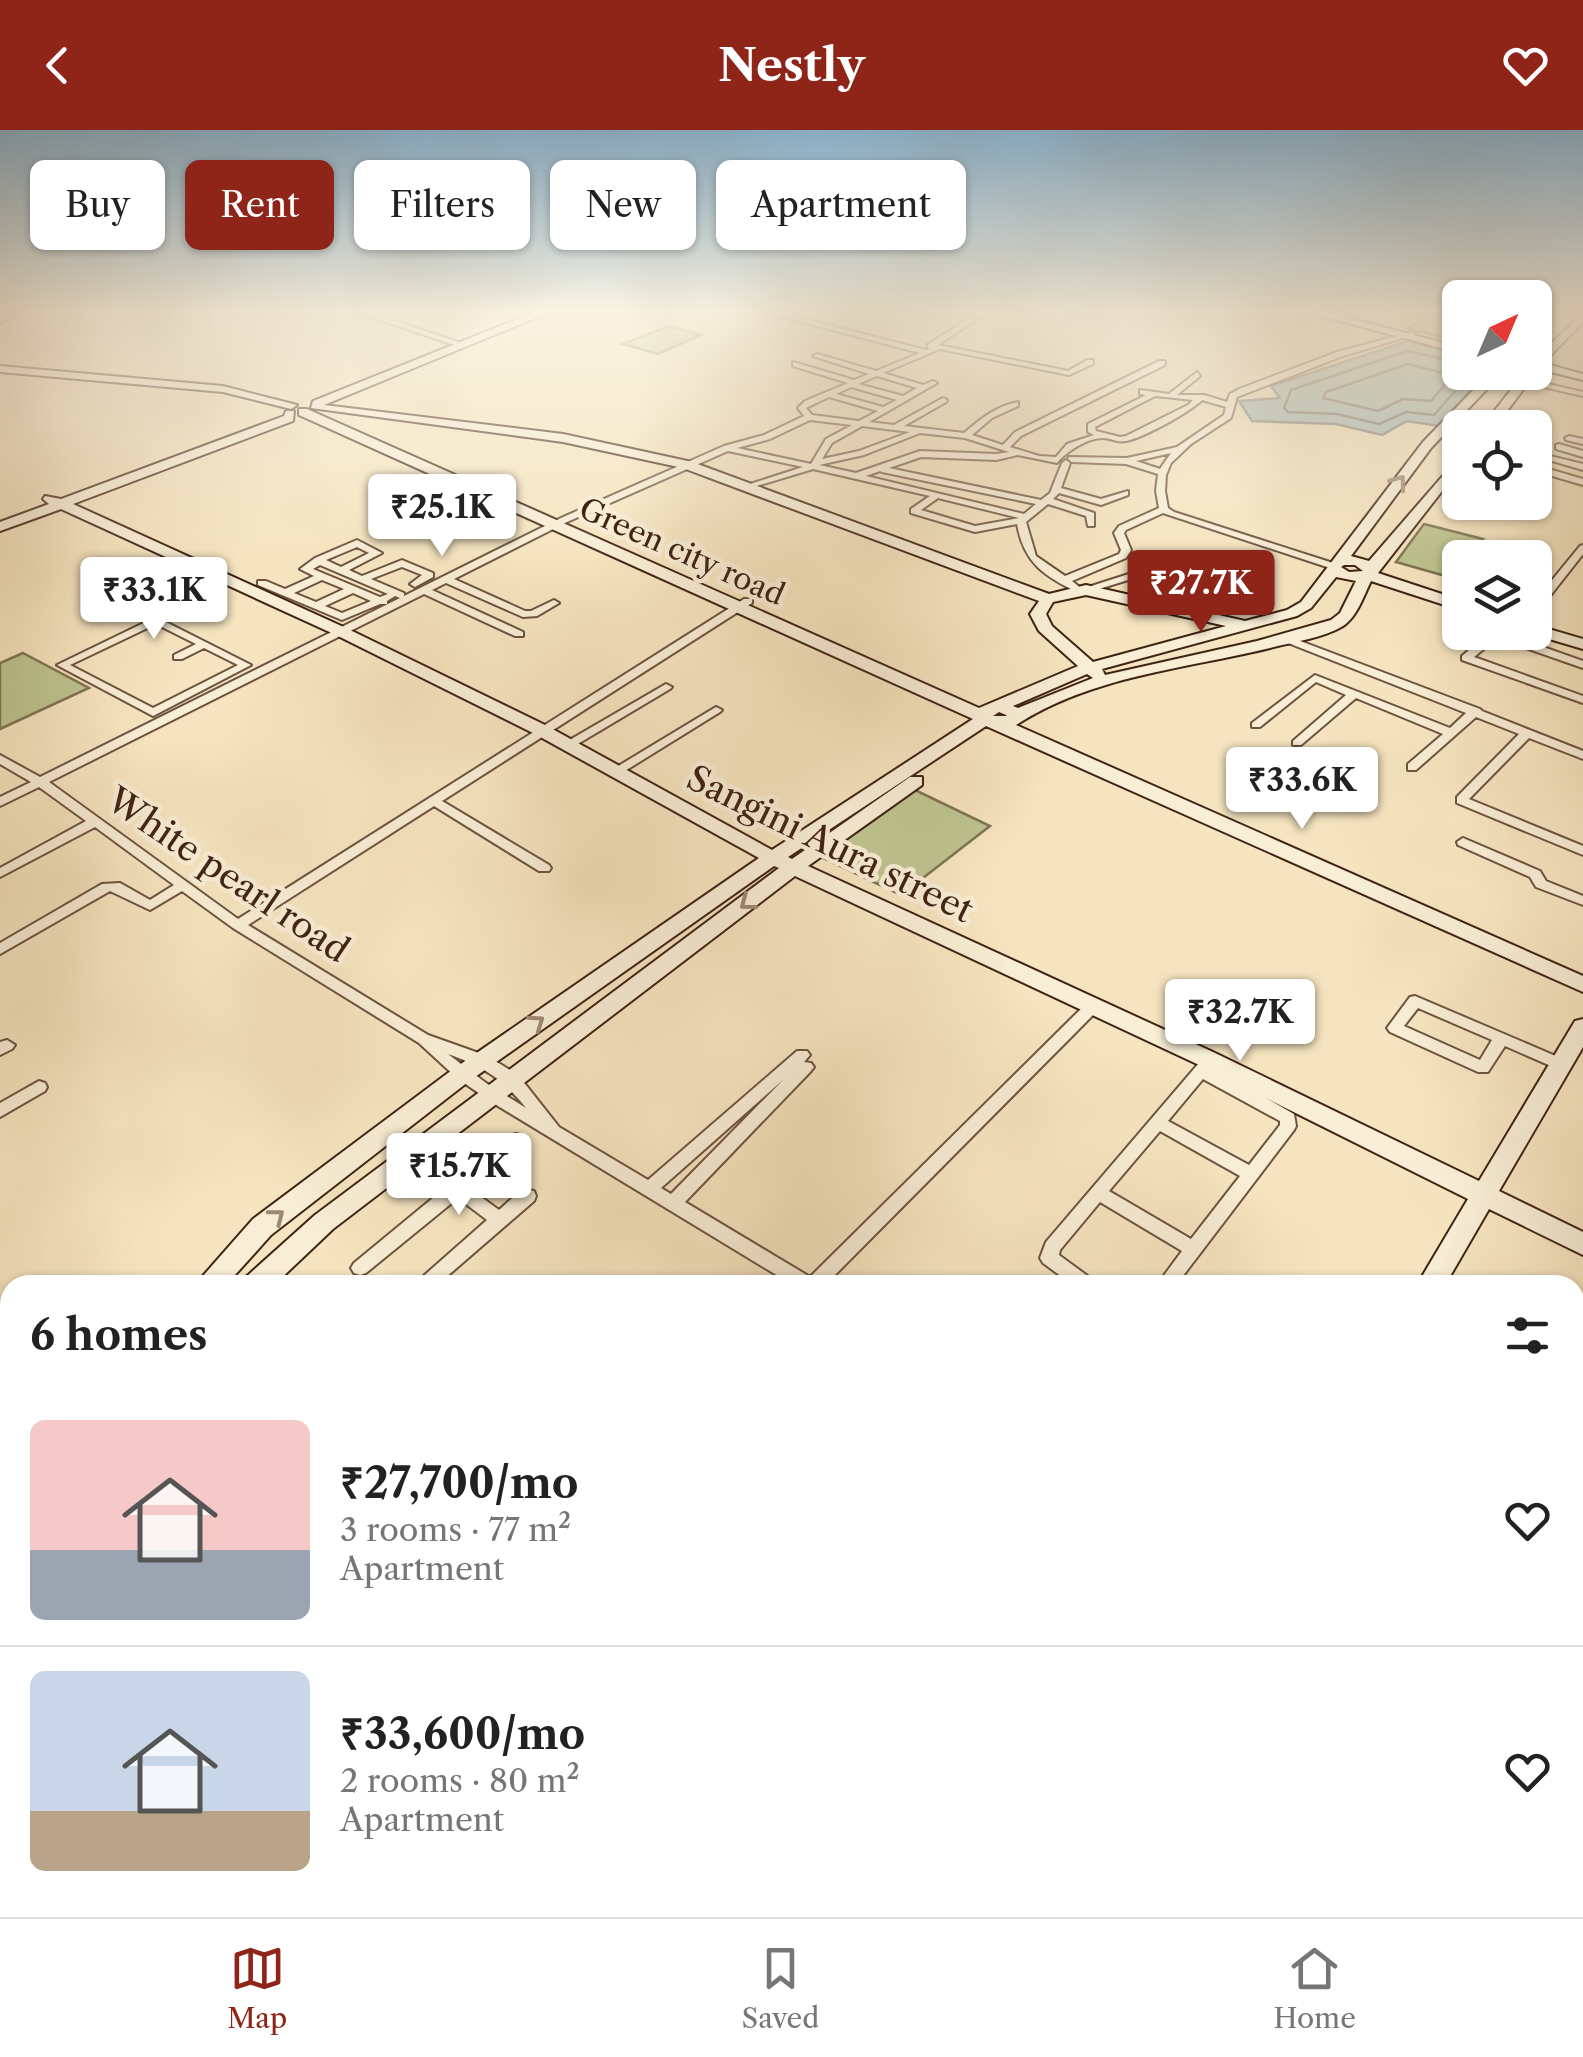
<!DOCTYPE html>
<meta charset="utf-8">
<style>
:root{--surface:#fff;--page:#f6f6f6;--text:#222;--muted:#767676;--line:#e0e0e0;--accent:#8f2418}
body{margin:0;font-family:"Libre Caslon Text",serif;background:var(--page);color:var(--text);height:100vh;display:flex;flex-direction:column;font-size:38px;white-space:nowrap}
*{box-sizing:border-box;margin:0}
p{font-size:32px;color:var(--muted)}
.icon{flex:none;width:55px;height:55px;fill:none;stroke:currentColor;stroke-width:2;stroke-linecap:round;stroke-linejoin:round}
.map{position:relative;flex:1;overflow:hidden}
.sheet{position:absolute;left:0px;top:1145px;width:1585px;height:642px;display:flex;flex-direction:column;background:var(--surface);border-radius:30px 30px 0 0;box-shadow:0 2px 8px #0004}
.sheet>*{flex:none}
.hud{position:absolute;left:30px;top:30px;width:1000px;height:90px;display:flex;gap:20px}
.needle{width:65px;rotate:44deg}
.controls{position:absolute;left:1442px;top:150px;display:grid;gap:20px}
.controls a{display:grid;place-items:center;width:110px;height:110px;border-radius:15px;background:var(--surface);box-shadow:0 2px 8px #0004;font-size:50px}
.price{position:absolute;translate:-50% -85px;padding:0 22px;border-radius:10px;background:#fff;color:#222;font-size:32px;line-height:65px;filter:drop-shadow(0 2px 5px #0008)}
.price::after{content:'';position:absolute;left:50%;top:60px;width:30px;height:22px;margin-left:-15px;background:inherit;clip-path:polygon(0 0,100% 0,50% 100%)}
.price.current{background:var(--accent);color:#fff}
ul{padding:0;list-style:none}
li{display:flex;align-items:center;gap:30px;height:250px;padding:0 30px}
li+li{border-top:2px solid var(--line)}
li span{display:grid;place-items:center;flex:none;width:280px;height:200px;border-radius:15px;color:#555}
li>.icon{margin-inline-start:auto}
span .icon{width:120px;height:120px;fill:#fffc;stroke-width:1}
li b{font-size:42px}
h2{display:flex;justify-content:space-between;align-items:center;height:120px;padding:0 30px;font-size:42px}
.tag{padding:0 35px;border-radius:15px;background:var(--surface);box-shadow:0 2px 8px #0004;font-size:35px;line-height:90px}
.tag.current{background:var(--accent);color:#fff}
header{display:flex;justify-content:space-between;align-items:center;height:130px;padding:0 30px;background:var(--accent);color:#fff;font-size:45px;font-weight:700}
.tab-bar{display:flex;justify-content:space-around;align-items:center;height:140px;border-top:2px solid var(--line);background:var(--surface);font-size:28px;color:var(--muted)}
.tab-bar a{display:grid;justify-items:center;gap:5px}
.tab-bar .current{color:var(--accent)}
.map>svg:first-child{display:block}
</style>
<header><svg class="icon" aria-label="back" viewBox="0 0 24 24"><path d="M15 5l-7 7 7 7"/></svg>Nestly<svg class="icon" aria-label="heart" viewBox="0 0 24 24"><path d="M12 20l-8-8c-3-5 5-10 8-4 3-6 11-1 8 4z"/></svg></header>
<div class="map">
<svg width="1583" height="1787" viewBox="0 0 1583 1787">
<rect width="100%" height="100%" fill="#f5e4bf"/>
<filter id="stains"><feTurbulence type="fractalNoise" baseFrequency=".002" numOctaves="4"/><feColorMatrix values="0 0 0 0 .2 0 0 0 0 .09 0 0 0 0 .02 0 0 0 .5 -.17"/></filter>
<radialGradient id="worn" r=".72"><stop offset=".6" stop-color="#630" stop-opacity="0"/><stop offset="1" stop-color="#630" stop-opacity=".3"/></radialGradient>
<path fill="#bec490" stroke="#7f7452" stroke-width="2.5" d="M1433,183L1460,186V212L1407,198Z
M669,196L701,205L658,224L623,214Z
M1424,394L1483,409L1466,427L1460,428V434L1449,447L1396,432Z
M23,523L89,558L0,599V533Z
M915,660L990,696L901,765L821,727Z"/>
<path fill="#a0bcbb" stroke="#7a7f78" stroke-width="2.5" d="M1408,211L1460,224V242L1485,243L1439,296L1407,291L1382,305L1336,294L1252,291L1239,271L1280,268L1271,256Z"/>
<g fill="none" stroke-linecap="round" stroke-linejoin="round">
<path stroke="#707068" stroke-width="2.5" d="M1460,233L1408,221L1291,260L1284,278L1288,282L1337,284L1379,294L1406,282L1434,285L1472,242
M1408,234L1446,244L1448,251L1431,271L1403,269L1378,281L1323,268L1326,262Z"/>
<g stroke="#6d533f" stroke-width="4">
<path id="street" d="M14,182H23L0,193V188Z
M357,182H368L467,215L460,217Z
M764,182H776L926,220L929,219L927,215L979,182H987L938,215L1068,241L1087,230H1093V234L1069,245L940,219L883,243L923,255L933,251L937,253L869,292L894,295L943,268L947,270L946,272L904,296L964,303C981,289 996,276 1018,272V276L992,288L972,305L1003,315L1015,302L1159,231H1165V235L1021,306L1010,317L1039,326L1056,327L1067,314L1094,305L1088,302V294L1146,265L1140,264V260L1169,264L1197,242L1200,246L1177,265H1204L1227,272L1230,264L1239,259L1337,222L1412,202L1416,204L1343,226L1237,267L1231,288L1191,314L1171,333L1166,345L1165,361L1168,378L1174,382L1336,434V438H1330L1163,383L1126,400L1124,403L1131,420L1126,428L1072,451L1082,459L1135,442L1146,434H1152V438L1141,446L1086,463L1081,460L1077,462C1044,446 1024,433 1017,394L975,402L911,383V379L930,366L813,339L747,359V355L803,337L728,321L567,392L454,449L525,481H531L554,470L559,473L537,486L523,487L446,453L432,460L523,502V506H515L424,464L49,652L238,789L744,469H752V473L442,671L549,735L551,738L549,741H539L434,676L248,795L428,905L487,926L518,945L559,997L648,1050L797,921H807L810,925L804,932L811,933L814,937L811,941L685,1072L810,1147L1088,872H1098L1100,876L1098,880L825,1155H793L493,973L457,948L419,913L233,798L182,761L150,780L110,761L0,824V813L102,754L120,753L150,770L174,755L95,697L0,747V738L86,691L39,657L0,676V667L31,652L0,634V625L40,647L400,468L395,466L387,471V474H380L342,490L258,455V451H266L285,459L314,446L300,439L315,428L357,410L382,423L349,440L362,446L402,430L433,443V447L415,457L410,454L422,445L402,437L371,449L404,463V466L561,388L724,316L764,305L804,286L798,278L805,271L848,253L793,236V232L854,250L869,244L813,226L817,224L876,241L920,223ZM877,246L917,258L903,266L858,254ZM851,257L897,270L883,277L836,264ZM1155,266L1193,270L1188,275L1126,306L1120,307L1096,301L1095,297ZM829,267L878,281L859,291L812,285L806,278ZM1202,270L1226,277L1224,285L1177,317L1127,328L1069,327L1068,329L1072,332L1126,334L1158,344L1156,361L1159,378L1119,396L1114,403L1121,420L1119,424L1065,446L1036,426L1026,392L1048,374L1086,386L1088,396H1094V383L1053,369L1059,363L1101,375L1128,365V361L1101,369L1061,358L1070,333L1066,330L1062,333L1050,363L1041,370L889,338L921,327L996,330L1018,325L1057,333C1065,323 1086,308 1103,308C1111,308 1117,313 1126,311C1143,308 1190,282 1202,270ZM810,290L852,295L826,309L811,334L737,318L770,309ZM862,296L910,302L859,321L822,329L832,313ZM920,303L965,308L1009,322L996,324L920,321L856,343L819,335L864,325ZM1171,323L1160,339L1136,331ZM880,341L882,342L1036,374L1024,384L866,346ZM938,368L1019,388L975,396L921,380ZM357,417L369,423L341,437L326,430ZM320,435L388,464L380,467L313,439ZM322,450L344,459L316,472L294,463ZM353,463L371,471L342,483L325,476ZM448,924C484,937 502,948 526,978L486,953ZM784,949L671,1064L661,1058Z
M1522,248L1583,262V266L1522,252Z
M1569,306L1583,309V314L1566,310L1565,308Z
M1559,314L1583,321V327L1556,319V315Z
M1542,324L1583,334V340L1542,328Z
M1535,335L1583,349V355L1535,341Z
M1583,415V424L1539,480L1535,481V471L1580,416Z
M156,487L251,535L153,586L57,535ZM156,494L196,514L174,525V529H182L204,518L238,535L153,578L70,535Z
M1490,502H1501L1583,531V538L1497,508L1474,527L1583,566V573L1462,530V526Z
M1287,506L1480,579L1482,581L1583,621V629L1529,608L1469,669L1583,716V725L1457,673V667L1519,604L1476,587L1416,640H1408V634L1443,604L1356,568L1301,615H1293V611L1346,565L1316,552L1260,597H1252V593L1315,545L1450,598L1466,583L1283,511V507Z
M666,554L672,557L670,559L571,618H563L561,615Z
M716,577L722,580L720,582L620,644L616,645L610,641Z
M1463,708L1540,741L1546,751L1583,766V775L1536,757L1530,747L1458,715L1457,712Z
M1415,866L1565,930L1568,934L1565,938L1560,940L1505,916L1488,942H1478L1390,902L1387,898L1390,894L1410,867ZM1418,878L1492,910L1480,930L1404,896Z
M7,910L15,915L12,919L0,925V912Z
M1210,924L1215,926L1218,930L1211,939L1253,961L1259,953H1271L1273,957L1266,968L1294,984L1296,996L1294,1000L1176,1155H1157L1182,1121L1100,1072L1060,1120L1059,1125L1093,1150L1096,1155H1073L1043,1133L1040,1128L1046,1112L1205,926ZM1203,949L1280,991V995L1249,1035L1168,991ZM1160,1001L1240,1046L1191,1109L1109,1061Z
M39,951L45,953L47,957L45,961L0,987V973Z
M516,1004L522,1006L524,1010L522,1014L469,1058L499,1080C509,1072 520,1057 534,1061L536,1066L534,1071L437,1155H416L419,1150L487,1090L458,1068L366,1143L360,1145L354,1143L351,1138L354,1133L445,1058L407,1029L405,1024L407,1019L413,1018L419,1019L457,1049L510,1006Z
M1575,1652L1583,1655V1681L1575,1678Z
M376,1778H408L413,1787H380Z
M448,1778H479L484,1787H452Z
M540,1778H569L565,1787H536Z
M599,1778H630L635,1787H603Z
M694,1778H722L718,1787H690Z
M807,1778H838L843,1787H811Z
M907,1778H934L930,1787H904Z
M981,1778H1013L1018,1787H985Z"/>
</g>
<g stroke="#402314" stroke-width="4">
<path id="secondary" d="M535,182H550L324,275L563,304L692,332L1049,464L1086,455L1245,491L1287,480L1301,472L1423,312L1491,242H1503L1431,318L1351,426L1369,431L1460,326V338L1378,443L1460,470V480L1371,451C1364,465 1357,487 1343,496C1323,508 1293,512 1270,518C1184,539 1091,546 1016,595L1583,846V862L986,596L788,727L792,729L910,647H922V655L808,736L1213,922L1479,1051L1575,891L1583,889V917L1499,1061L1583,1102V1125L1489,1079L1445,1155H1417L1468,1069L1197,934L795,746L333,1099L274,1155H242L246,1147L315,1085L779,738L774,736L468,952L271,1105L226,1155H195L253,1089L452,940L759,728L535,604L336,505L61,379L0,401V392L49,374L43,369L45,366L61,369L284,286L286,281H294L293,291L73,374L348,499L547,596L772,720L973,589L299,285V279H307L979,578L1078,536L1039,501L1030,484L1039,471L683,338L563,312L311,278L313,271ZM1344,435H1355L1363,441L1349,442L1341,437ZM1336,447L1356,451L1340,483L1331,490L1257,511L1105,545L1102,539L1297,486L1311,478ZM1086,465L1226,496L1093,532L1052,496L1046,484L1053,472ZM1087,544L1093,548L1018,578L1013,576ZM999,582L1006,585L1007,586H993Z
M1306,182H1324L1460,217V223Z
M1547,182H1558L1535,206V196Z
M1583,183V192L1543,233L1583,244V250L1535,238V229Z
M0,236L223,256L297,275L291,279L223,262L0,242Z
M1535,240L1537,242L1535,244L1494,298H1481L1525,242Z
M1535,495L1583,509V519L1529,503L1535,502Z
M10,1379V1451L0,1455V1383Z
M1028,1778H1068L1064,1787H1024Z"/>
</g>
<use href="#street" fill="#f8edd5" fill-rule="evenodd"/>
<use href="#secondary" fill="#f8edd5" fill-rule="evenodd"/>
</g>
<defs><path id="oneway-chevron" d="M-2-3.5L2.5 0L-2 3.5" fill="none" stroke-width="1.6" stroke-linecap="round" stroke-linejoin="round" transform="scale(2.5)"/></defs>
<g stroke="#9c8874">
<use href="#oneway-chevron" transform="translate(1399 352) rotate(-53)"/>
<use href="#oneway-chevron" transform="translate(747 773) rotate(143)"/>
<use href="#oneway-chevron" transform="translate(537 892) rotate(-35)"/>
<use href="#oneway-chevron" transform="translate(277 1086) rotate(-38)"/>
</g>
<linearGradient id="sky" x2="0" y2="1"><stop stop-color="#8bb7d6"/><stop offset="0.42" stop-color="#faf3e2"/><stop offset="1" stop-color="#faf3e2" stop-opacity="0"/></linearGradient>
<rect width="1583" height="432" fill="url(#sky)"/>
<g text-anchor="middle" stroke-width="9" stroke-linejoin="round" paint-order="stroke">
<g font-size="30" fill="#402314" stroke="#f8edd5">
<text transform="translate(682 422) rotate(24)" y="10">Green city road</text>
</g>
<g font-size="35" fill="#402314" stroke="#f8edd5">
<text transform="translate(830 714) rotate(26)" y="12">Sangini Aura street</text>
<text transform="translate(228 745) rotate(34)" y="12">White pearl road</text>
</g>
</g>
<rect width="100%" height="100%" filter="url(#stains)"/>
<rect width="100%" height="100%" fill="url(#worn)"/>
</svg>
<div class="controls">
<a><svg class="needle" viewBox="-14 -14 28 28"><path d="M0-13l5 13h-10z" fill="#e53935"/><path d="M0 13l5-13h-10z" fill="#767676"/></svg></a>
<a><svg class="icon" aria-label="locate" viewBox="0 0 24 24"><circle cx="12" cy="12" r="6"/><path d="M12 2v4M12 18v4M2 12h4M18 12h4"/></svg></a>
<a><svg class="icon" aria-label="layers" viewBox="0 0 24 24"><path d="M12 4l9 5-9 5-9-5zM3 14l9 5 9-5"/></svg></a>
</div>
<b class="price" style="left:442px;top:429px">₹25.1K</b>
<b class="price current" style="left:1201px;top:505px">₹27.7K</b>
<b class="price" style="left:154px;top:512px">₹33.1K</b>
<b class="price" style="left:1302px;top:702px">₹33.6K</b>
<b class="price" style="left:1240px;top:934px">₹32.7K</b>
<b class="price" style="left:459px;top:1088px">₹15.7K</b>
<div class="hud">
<a class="tag">Buy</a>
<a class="tag current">Rent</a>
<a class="tag">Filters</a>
<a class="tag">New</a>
<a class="tag">Apartment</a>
</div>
<section class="sheet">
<h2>6 homes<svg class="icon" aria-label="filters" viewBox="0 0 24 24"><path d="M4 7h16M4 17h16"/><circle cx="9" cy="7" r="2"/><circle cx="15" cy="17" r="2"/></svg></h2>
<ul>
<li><span style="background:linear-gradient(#f6c9c9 65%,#9aa5b1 0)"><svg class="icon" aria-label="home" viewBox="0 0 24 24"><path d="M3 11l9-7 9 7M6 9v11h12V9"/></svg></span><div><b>₹27,700/mo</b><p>3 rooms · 77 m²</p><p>Apartment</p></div><svg class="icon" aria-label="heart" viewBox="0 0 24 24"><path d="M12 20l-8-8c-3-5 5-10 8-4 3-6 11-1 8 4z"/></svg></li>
<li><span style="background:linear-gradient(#c9d6e8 70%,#b9a48a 0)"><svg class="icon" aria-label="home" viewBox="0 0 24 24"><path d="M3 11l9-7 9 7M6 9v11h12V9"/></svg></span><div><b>₹33,600/mo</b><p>2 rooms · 80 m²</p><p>Apartment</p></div><svg class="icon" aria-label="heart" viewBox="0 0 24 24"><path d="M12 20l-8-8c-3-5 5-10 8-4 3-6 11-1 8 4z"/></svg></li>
</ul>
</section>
</div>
<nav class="tab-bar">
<a class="current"><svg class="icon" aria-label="map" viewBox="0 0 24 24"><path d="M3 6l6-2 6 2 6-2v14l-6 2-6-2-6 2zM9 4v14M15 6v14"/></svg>Map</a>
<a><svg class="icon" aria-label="saved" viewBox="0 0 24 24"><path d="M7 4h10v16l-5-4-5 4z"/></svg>Saved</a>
<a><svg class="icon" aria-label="home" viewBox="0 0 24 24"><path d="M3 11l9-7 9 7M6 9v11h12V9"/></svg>Home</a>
</nav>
